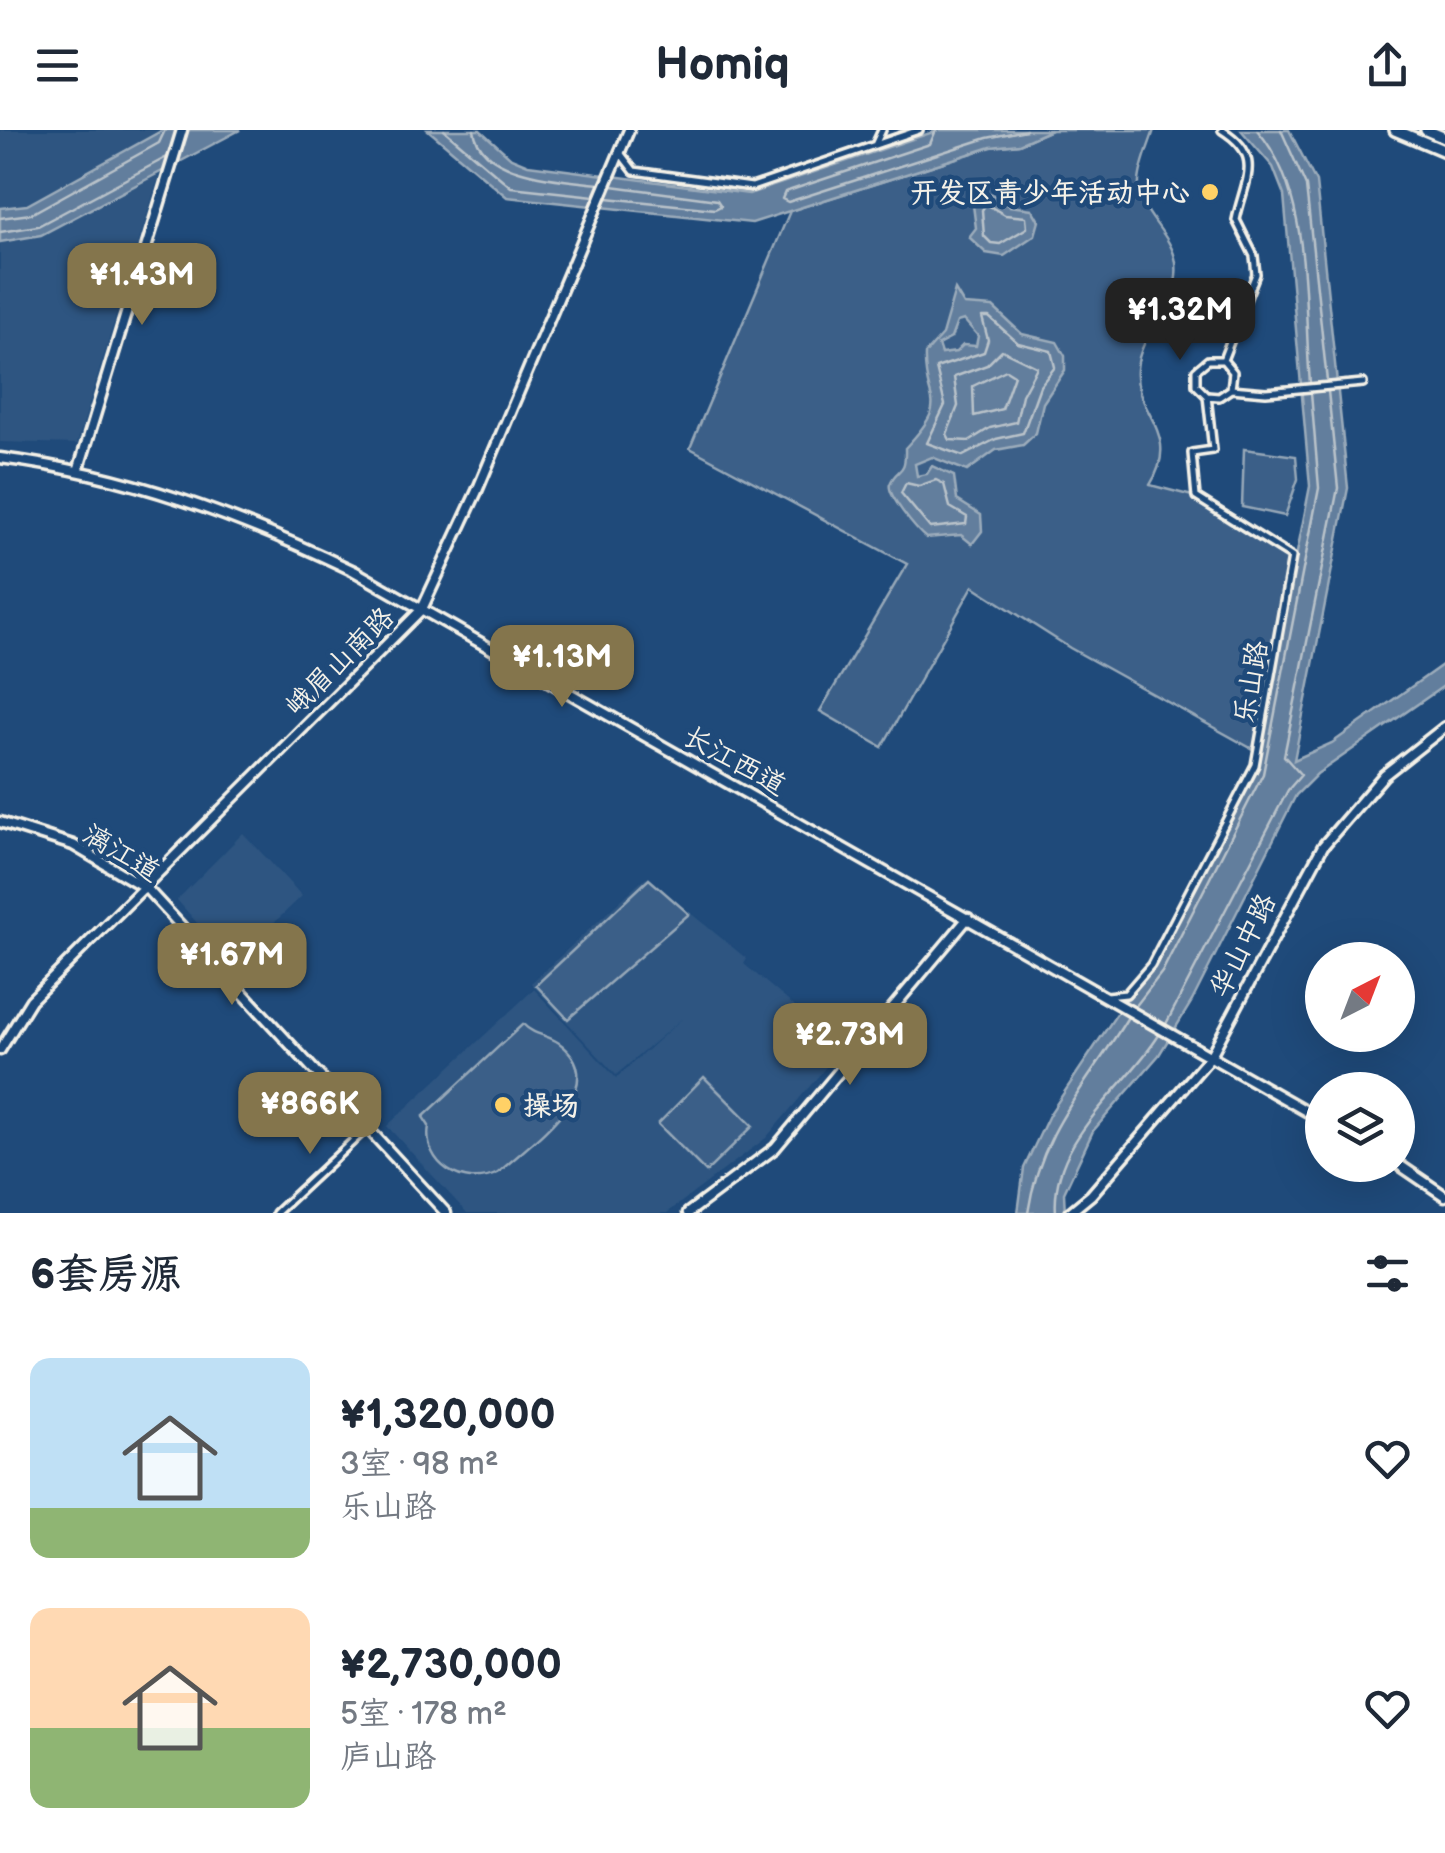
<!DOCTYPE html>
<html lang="zh">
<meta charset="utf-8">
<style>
:root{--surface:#fff;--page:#f6f6f7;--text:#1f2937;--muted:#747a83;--accent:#84754c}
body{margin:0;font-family:"Balsamiq Sans","LXGW WenKai TC",sans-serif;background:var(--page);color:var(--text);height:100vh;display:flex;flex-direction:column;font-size:38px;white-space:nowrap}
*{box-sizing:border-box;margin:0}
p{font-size:32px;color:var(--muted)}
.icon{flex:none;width:55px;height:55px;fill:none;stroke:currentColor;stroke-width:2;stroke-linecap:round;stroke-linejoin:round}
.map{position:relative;height:1083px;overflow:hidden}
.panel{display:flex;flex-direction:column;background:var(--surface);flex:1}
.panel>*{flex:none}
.needle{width:65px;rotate:42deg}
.buttons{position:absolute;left:1305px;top:812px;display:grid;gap:20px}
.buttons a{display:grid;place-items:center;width:110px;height:110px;border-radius:50%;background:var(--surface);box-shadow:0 10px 40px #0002;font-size:50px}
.price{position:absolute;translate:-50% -85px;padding:0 22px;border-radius:20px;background:var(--accent);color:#fff;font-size:32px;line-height:65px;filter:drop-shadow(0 2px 5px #0008)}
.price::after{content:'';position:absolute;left:50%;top:60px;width:30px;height:22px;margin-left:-15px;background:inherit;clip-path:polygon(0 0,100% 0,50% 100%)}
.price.selected{background:#222;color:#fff}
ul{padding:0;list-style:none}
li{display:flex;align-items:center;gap:30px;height:250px;padding:0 30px}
li span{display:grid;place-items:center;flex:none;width:280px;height:200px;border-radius:20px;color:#555}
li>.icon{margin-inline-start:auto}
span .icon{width:120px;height:120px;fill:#fffc;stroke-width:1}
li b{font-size:42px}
h2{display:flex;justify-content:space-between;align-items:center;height:120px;padding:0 30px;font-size:42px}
header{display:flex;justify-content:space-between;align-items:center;height:130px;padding:0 30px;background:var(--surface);font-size:45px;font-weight:700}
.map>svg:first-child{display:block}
</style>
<header><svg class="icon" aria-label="menu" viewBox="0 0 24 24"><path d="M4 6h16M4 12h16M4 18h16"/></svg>Homiq<svg class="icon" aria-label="share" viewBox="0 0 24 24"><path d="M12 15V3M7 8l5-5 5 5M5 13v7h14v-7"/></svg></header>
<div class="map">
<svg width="1445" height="1083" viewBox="0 0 1445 1083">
<rect width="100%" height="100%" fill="#1f4a7a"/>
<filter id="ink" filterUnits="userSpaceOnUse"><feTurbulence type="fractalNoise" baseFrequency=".01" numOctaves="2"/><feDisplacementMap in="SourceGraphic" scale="20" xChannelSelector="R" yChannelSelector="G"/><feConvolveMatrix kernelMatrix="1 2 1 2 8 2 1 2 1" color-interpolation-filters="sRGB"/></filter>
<g filter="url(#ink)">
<path fill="#2d5581" d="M0,0H173L77,314L0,312Z
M243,703L302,766L232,833L177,770Z
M646,747L747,829L744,834L843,917L766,1008L667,1083H467L387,996L534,859L616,948L684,887L616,945L531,853Z"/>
<path fill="#3a5f88" stroke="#97a8b8" stroke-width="2.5" d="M1051,0H1154C1149,16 1140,35 1139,52C1137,83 1172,102 1176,133C1181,176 1140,200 1137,239C1133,282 1183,302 1150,355L1196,367L1292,427L1258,622L1070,518L973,456L882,617L820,581L907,434L690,318L790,81L991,17L1019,14Z
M1244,319L1296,326L1298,349L1285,386L1242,377Z
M649,749L689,784L568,889L536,855Z
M523,894C535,907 550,904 563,916C613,960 527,1015 498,1043C464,1060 422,1034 429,996L423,987Z
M704,947L753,996L706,1042L658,994Z"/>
<path fill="#627e9d" stroke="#9cacbb" stroke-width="2.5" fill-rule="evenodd" d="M163,0H240L41,105L0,112V78L27,75Z
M428,0H480L511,28L528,35L749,64L939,0H1051L1019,14L991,17L752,93L507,67Z
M1241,0H1289L1316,52L1348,358L1294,630L1332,613L1445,533V555L1317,644L1296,665L1192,871L1159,925L1093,1001L1064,1063L1065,1083H1018L1024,1038L1049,985L1140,849L1154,838L1254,642L1310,356L1284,65L1273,37Z
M981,63L992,64L1009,76L1032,79L1039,91L1035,105L1004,126L986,123L969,107L976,98L973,75Z
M955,160L964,175L993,177L1022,204L1057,212L1065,226V240L1043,273L1036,303L1023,315L996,320L967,341L932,327L915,334L917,346L927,344L932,336L954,346L957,370L981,385L982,401L972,414L961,405L926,408C917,401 886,364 890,354C897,336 906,347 905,318C953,267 923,276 925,224L942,205ZM964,190L978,206L976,216L963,215L956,222L941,224L938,215L951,208L957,192Z"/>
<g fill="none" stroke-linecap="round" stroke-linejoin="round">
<path stroke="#bac3ca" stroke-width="2.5" d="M444,0L511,57L594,66
M474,0C480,47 564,50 599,54
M936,0L930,14L785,62L782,69L788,72L987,8L1026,0
M1257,0C1312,62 1303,173 1310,253
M1281,0L1306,56L1327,251
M607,68L715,79L721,76L717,70L612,56
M986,74L1005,85L1026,87L1027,98L1000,114L991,113L984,106L982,80Z
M0,88L31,84L159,13L165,0
M0,102L38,96L167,27
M982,187H989L1018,213L1051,221L1055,237L1040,256L1023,303L996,309L963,326L927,313L945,275L936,238L984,222L988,210Z
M1002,220L1037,237L1022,265L1016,292L990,298L969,311L950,310L947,304L958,276L954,247L987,235Z
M1006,240L1014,245L1002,279L974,286L973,256Z
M936,350L944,354L950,377L967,387L966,394L930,398L901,363L906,353L919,356Z
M1135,877L1162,842L1263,644L1319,358L1311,263
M1166,894L1288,660L1301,645L1284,626L1338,358L1328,261
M1028,1083C1040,1001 1087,955 1128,887
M1056,1083C1050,1009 1124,961 1159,905"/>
<g stroke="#f4f1e8" stroke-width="12">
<path id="street" d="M875,15L882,0
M621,24L634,41L752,57L919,0
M1231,259L1266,262L1363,253
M1207,266L1196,255V240L1208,230H1223
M1107,866L1126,864L1151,835L1255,635L1292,427L1196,367L1192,323L1213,320L1207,266L1219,267L1231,259L1233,242L1223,230L1256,144L1254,126L1236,90C1244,50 1265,27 1222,0
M276,1083L368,997"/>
</g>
<g stroke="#f4f1e8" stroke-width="15">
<path id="secondary" d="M0,328C128,344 239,386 354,441L1322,990
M79,338L182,0
M0,692L73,715L146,758L446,1083
M0,920L31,870L422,479L477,361L629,0
M1398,1034L1445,1066
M688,1083L775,1018L968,788
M1069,1083L1091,1065L1210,927L1323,716L1384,645L1445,597"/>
</g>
<g stroke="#f4f1e8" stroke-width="16">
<path id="primary" d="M1395,0L1445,21
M1426,0L1445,8"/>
</g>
<use href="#street" stroke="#1f4a7a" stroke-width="5"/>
<use href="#secondary" stroke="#1f4a7a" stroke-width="8"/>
<use href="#primary" stroke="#1f4a7a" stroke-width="9"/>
</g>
</g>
<g fill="#ffd166" stroke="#1f4a7a" stroke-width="4">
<circle cx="1210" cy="62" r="10"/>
<circle cx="503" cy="975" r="10"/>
</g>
<g text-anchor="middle" stroke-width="9" stroke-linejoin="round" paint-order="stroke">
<g font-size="28" font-weight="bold" fill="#f4f1e8" stroke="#1f4a7a" text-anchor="end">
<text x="1190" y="72">开发区青少年活动中心</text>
<text x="523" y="985" text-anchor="start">操场</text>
</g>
<g font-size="28" fill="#f4f1e8" stroke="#1f4a7a">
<text transform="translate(339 531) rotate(-45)" y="10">峨眉山南路</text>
<text transform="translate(1250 552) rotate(-80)" y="10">乐山路</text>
<text transform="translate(735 630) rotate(29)" y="10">长江西道</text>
<text transform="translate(122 722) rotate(31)" y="10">漓江道</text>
<text transform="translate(1242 815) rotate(-63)" y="10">华山中路</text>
</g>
</g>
</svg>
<div class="buttons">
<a><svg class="needle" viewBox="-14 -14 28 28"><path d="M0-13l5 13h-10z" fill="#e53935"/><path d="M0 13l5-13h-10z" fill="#747a83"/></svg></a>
<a><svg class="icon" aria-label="layers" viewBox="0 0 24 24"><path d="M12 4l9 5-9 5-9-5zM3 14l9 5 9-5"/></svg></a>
</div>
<b class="price" style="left:142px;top:198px">¥1.43M</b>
<b class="price selected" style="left:1180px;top:233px">¥1.32M</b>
<b class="price" style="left:562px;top:580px">¥1.13M</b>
<b class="price" style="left:232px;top:878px">¥1.67M</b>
<b class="price" style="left:850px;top:958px">¥2.73M</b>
<b class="price" style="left:310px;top:1027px">¥866K</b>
</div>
<section class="panel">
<h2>6套房源<svg class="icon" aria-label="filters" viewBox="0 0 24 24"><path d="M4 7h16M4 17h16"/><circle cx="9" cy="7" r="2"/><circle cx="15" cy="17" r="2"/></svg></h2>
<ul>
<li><span style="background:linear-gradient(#bfe0f5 75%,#8fb573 0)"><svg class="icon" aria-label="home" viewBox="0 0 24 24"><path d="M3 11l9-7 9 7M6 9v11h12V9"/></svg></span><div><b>¥1,320,000</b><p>3室 · 98 m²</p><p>乐山路</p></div><svg class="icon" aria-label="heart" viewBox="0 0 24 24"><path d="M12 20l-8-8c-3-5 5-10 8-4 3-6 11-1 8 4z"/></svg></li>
<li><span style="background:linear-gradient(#ffd9b3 60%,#8fb573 0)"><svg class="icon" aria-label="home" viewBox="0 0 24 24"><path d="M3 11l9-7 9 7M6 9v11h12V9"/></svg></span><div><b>¥2,730,000</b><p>5室 · 178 m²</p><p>庐山路</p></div><svg class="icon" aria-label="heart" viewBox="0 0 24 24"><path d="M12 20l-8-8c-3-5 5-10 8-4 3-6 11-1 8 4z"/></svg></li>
</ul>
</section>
